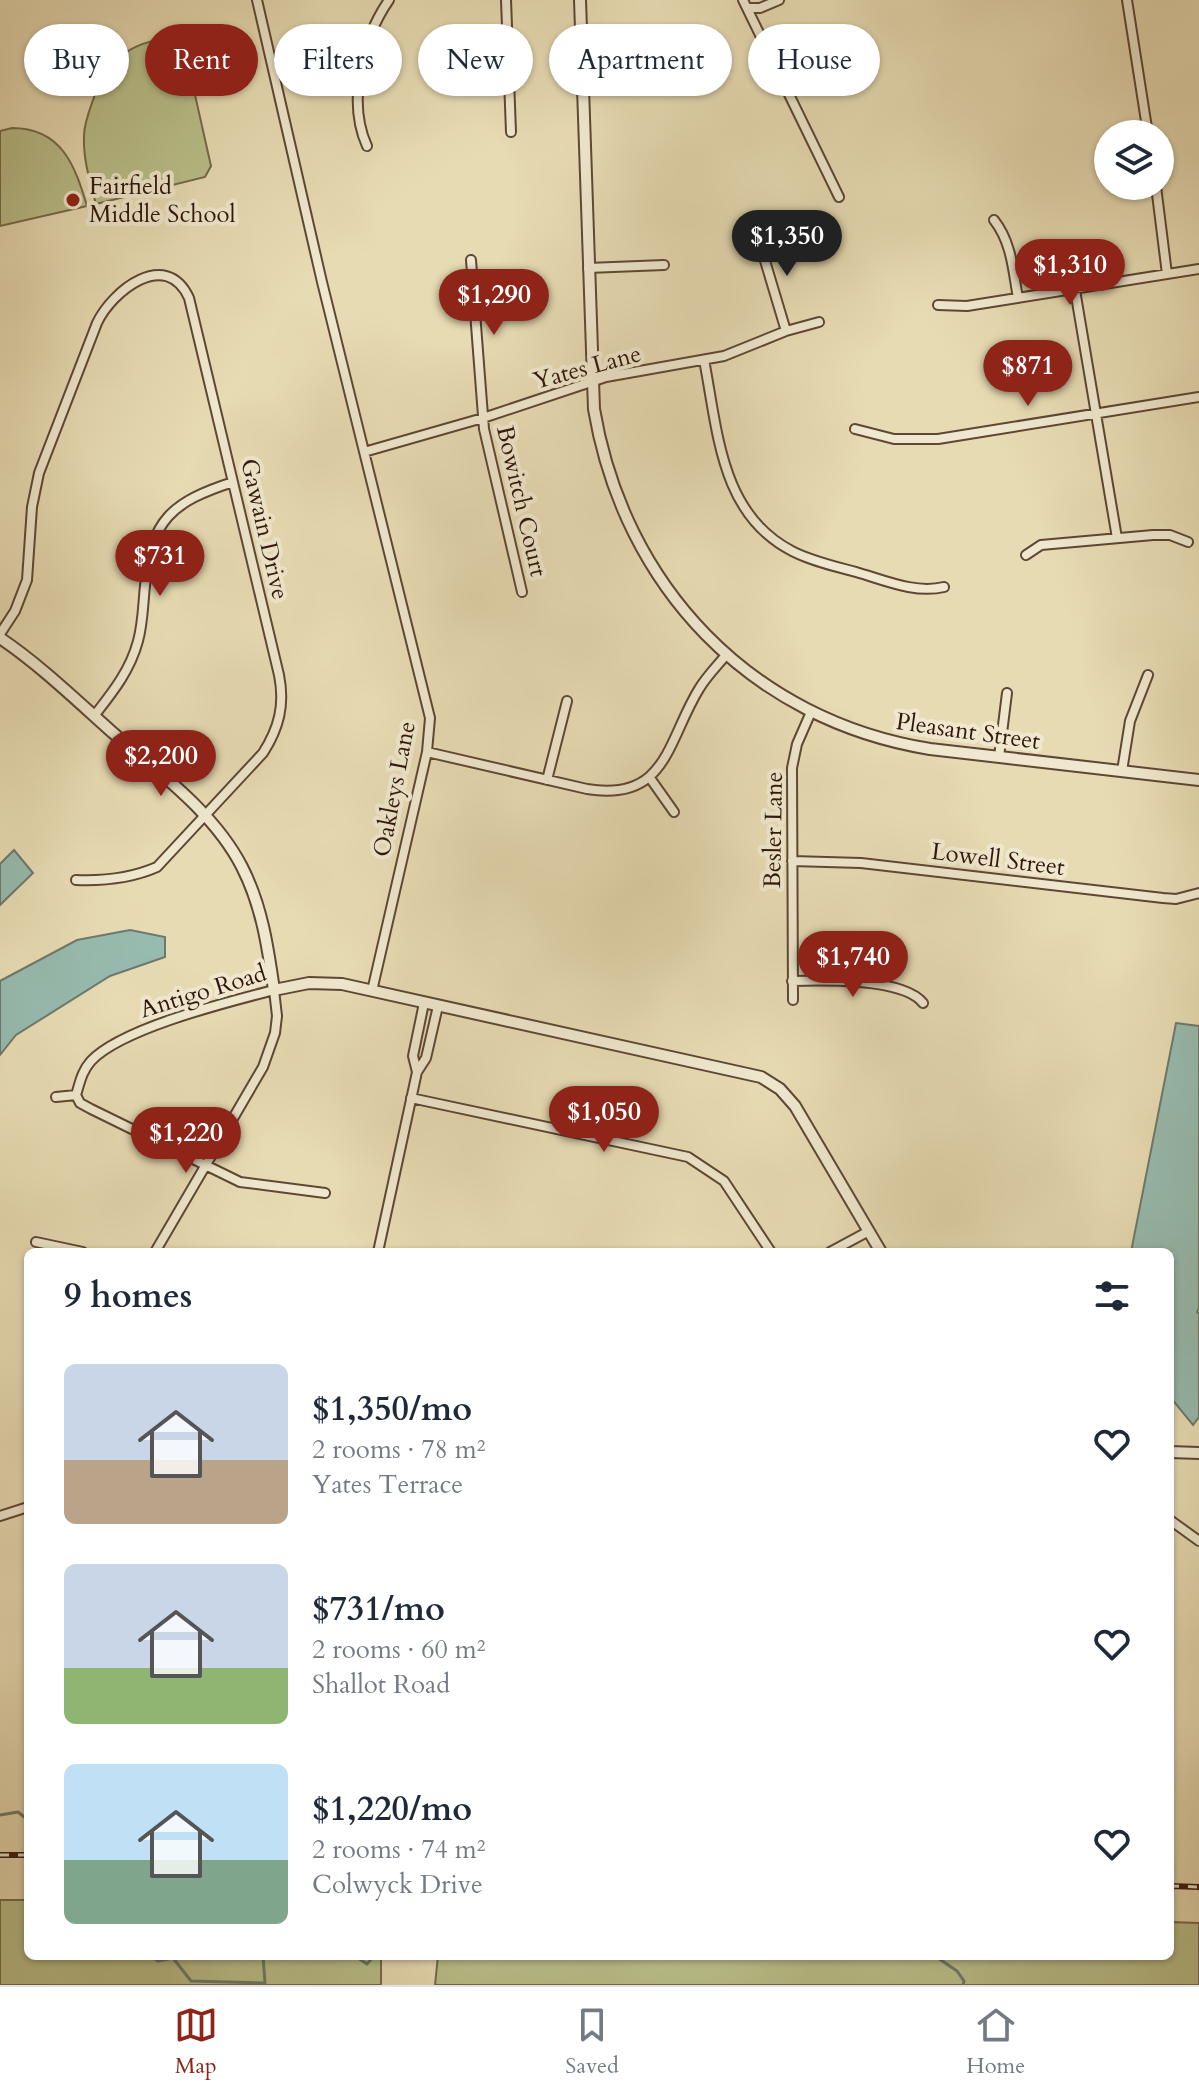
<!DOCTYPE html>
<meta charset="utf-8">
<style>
:root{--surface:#fff;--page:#f6f6f7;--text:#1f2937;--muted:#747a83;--line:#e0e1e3;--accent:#8f2418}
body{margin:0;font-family:Cardo,serif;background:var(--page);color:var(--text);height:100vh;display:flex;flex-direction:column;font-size:30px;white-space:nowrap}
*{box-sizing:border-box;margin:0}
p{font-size:26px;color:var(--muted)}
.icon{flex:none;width:44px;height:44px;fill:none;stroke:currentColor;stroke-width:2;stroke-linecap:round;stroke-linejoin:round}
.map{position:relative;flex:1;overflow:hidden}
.sheet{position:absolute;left:24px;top:1248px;width:1150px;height:712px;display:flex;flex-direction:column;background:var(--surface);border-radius:12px;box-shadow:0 2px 6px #0004}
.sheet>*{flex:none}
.banner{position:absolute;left:24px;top:24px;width:1152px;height:72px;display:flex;gap:16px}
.controls{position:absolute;left:1094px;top:120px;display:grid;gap:16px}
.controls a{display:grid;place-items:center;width:80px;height:80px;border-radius:50%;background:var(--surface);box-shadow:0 2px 6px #0004;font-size:40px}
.price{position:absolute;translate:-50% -68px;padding:0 18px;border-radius:28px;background:var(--accent);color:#fff;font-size:26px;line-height:52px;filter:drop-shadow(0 2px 4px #0008)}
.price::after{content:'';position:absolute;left:50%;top:48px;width:24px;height:18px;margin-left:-12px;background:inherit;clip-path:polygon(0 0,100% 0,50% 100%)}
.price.on{background:#222;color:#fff}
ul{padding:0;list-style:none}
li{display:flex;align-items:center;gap:24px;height:200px;padding:0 40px}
li span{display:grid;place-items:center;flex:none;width:224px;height:160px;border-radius:12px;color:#555}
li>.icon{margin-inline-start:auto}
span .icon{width:96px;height:96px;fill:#fffc;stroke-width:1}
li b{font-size:34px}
h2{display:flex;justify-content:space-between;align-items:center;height:96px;padding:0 40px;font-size:34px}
.tag{padding:0 28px;border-radius:36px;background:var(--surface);box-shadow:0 2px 6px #0004;font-size:28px;line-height:72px}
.tag.on{background:var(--accent);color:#fff}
.tab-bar{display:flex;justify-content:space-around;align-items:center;height:112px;border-top:2px solid var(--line);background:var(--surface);font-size:22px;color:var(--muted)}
.tab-bar a{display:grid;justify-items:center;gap:4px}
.tab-bar .on{color:var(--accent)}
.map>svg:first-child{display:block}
</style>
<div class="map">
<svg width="1199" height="1985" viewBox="0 0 1199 1985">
<rect width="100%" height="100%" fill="#e7dbb3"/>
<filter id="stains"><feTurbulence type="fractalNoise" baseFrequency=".0025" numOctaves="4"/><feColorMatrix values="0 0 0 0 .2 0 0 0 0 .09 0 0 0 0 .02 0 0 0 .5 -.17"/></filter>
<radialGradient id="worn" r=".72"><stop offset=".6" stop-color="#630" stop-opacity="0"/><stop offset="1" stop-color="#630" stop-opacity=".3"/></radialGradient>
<path fill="#b9bf8a" stroke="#746a4a" stroke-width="2" d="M182,37L211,166L205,177L96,204C90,182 83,159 84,136C84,124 89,111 93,100C108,55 136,39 182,37Z
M12,128C62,128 75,166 87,206L0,226V131Z
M0,1900H28V1956H381V1985H0Z
M1170,1922L1199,1923V1985H435L438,1956H1170Z"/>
<path fill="#97bbaf" stroke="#6e796d" stroke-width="2" d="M14,850L33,873L0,905V864Z
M130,930L165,937V957L110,976L16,1035L0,1055V981L77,940Z
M1176,1023L1199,1026V1308L1197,1312L1199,1314V1417L1193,1425L1170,1397V1252H1131Z"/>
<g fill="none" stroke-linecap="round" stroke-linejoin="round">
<path stroke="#6e796d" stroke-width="3" d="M0,1815L18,1812L28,1820
M151,1956L158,1961L173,1958L191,1981L265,1983L263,1956
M355,1956L367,1964L374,1956
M935,1956L957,1971L964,1981L963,1985"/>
<g stroke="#5e4735" stroke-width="12">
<path id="minor" d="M257,0L322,282L430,718L427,752L372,991
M506,0L511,132
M743,0L839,197
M1127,0L1148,134
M748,8H760L779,0
M367,146C347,102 362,39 389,0
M1156,186L1167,274
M994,220C1012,243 1013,271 1018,298
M757,234L786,331
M471,260L484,429L522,592
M588,268L664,265
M1075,290L1117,538
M938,305L967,306L1199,269
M704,360C718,431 720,514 792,551C811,561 834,566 856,572C884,580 915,594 944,587
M855,429L894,439H938L1199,397
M364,452L483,418L606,377L724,356L786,331L819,322
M1026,555L1041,545L1153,535H1170L1188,542
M0,634L15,611L27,580L32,507L39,473L97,323C112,291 166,248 189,298L279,675C285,705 279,728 263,753L157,867C132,878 103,881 76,880
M94,716C112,693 130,671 138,641C143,623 143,604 145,586C151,519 172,502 233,482
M427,752L587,789C667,802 667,741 699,689C706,677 717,666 726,655
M999,757L1007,693
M1122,771L1130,721L1148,675
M650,778L674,812
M547,780L567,701
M792,861L861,863L1163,898L1176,899L1199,893
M792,981C823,980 903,978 923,1003
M793,1000L792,768L797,744L811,712
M424,1003L413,1056L417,1072L426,1058L438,1006
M76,1095C80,1082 82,1071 91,1061C122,1028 228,1002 274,990L277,1016L275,1033L263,1067L155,1252
M56,1097L76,1095L80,1103L91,1109L240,1182L325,1193
M411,1098L688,1157L724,1181L771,1252
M36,1242L83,1252
M378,1252L417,1072
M830,1252L869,1231
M0,1516L28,1507
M1170,1520L1199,1541"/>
</g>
<g stroke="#5e4735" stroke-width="14">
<path id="tertiary" d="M580,0L594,409C624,587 751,720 930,749L1199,780
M0,638C40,665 76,700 112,732C158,772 214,812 242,867C262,906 268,948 274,990L309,983L342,984L761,1077L780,1089L795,1106L881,1252
M1170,1452L1199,1453"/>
</g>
<use href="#minor" stroke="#efe8ce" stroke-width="8"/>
<use href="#tertiary" stroke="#efe8ce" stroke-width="10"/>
<g stroke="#30160b" stroke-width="6">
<path id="rail" d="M0,1855H28
M1170,1886L1199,1887"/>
</g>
<use href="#rail" stroke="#efe8ce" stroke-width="3" stroke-dasharray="9" stroke-linecap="butt"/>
</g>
<circle fill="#8f2418" stroke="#efe8ce" stroke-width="3" cx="73" cy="200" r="8"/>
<g text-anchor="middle" stroke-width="8" stroke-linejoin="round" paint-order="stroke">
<g font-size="24" fill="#30160b" stroke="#efe8ce" text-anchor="start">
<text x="89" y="194">Fairfield<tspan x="89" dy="28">Middle School</tspan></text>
</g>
<g font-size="24" fill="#30160b" stroke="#efe8ce">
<text transform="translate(587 367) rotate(-15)" y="8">Yates Lane</text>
<text transform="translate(522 501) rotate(77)" y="8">Bowitch Court</text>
<text transform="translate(265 529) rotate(77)" y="8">Gawain Drive</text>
<text transform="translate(968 731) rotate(8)" y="8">Pleasant Street</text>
<text transform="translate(394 789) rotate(-79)" y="8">Oakleys Lane</text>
<text transform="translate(773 830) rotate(-89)" y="8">Besler Lane</text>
<text transform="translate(998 859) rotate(7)" y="8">Lowell Street</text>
<text transform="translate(203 991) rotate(-17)" y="8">Antigo Road</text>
</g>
</g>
<rect width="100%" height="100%" filter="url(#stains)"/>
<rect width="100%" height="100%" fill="url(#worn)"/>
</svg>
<div class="controls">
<a><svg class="icon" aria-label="layers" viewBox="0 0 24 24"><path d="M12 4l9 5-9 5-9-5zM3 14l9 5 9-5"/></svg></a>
</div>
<b class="price on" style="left:787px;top:278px">$1,350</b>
<b class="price" style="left:1070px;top:307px">$1,310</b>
<b class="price" style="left:494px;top:337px">$1,290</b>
<b class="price" style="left:1028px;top:408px">$871</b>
<b class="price" style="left:160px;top:598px">$731</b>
<b class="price" style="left:161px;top:798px">$2,200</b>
<b class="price" style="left:853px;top:999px">$1,740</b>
<b class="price" style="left:604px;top:1154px">$1,050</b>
<b class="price" style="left:186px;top:1175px">$1,220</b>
<div class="banner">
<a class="tag">Buy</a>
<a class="tag on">Rent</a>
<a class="tag">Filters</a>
<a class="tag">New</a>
<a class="tag">Apartment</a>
<a class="tag">House</a>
</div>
<section class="sheet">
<h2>9 homes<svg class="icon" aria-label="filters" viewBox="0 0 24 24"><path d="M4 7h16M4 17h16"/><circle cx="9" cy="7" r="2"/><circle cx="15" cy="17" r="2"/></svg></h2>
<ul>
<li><span style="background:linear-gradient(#c9d6e8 60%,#b9a48a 0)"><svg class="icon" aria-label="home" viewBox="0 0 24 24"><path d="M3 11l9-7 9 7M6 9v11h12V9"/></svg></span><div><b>$1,350/mo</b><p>2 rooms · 78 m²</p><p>Yates Terrace</p></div><svg class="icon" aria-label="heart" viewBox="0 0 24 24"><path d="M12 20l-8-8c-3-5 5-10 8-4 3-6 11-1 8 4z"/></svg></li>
<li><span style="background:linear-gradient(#c9d6e8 65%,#8fb573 0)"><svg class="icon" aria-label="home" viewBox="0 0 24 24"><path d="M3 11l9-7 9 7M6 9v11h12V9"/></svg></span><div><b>$731/mo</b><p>2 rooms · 60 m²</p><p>Shallot Road</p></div><svg class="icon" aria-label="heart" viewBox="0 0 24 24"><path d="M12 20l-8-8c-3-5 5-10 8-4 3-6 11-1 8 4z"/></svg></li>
<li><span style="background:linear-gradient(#bfe0f5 60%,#7fa58c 0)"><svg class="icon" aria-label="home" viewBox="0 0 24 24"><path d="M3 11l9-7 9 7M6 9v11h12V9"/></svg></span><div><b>$1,220/mo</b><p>2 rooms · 74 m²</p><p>Colwyck Drive</p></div><svg class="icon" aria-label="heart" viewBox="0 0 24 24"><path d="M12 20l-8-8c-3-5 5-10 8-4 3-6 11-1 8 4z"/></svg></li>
</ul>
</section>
</div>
<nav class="tab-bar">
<a class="on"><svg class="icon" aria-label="map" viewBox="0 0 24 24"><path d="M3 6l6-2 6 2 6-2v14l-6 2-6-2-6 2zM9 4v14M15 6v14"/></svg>Map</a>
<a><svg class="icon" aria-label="saved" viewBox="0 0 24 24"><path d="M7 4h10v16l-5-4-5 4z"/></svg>Saved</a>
<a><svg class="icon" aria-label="home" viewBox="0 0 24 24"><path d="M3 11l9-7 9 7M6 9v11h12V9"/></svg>Home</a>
</nav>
